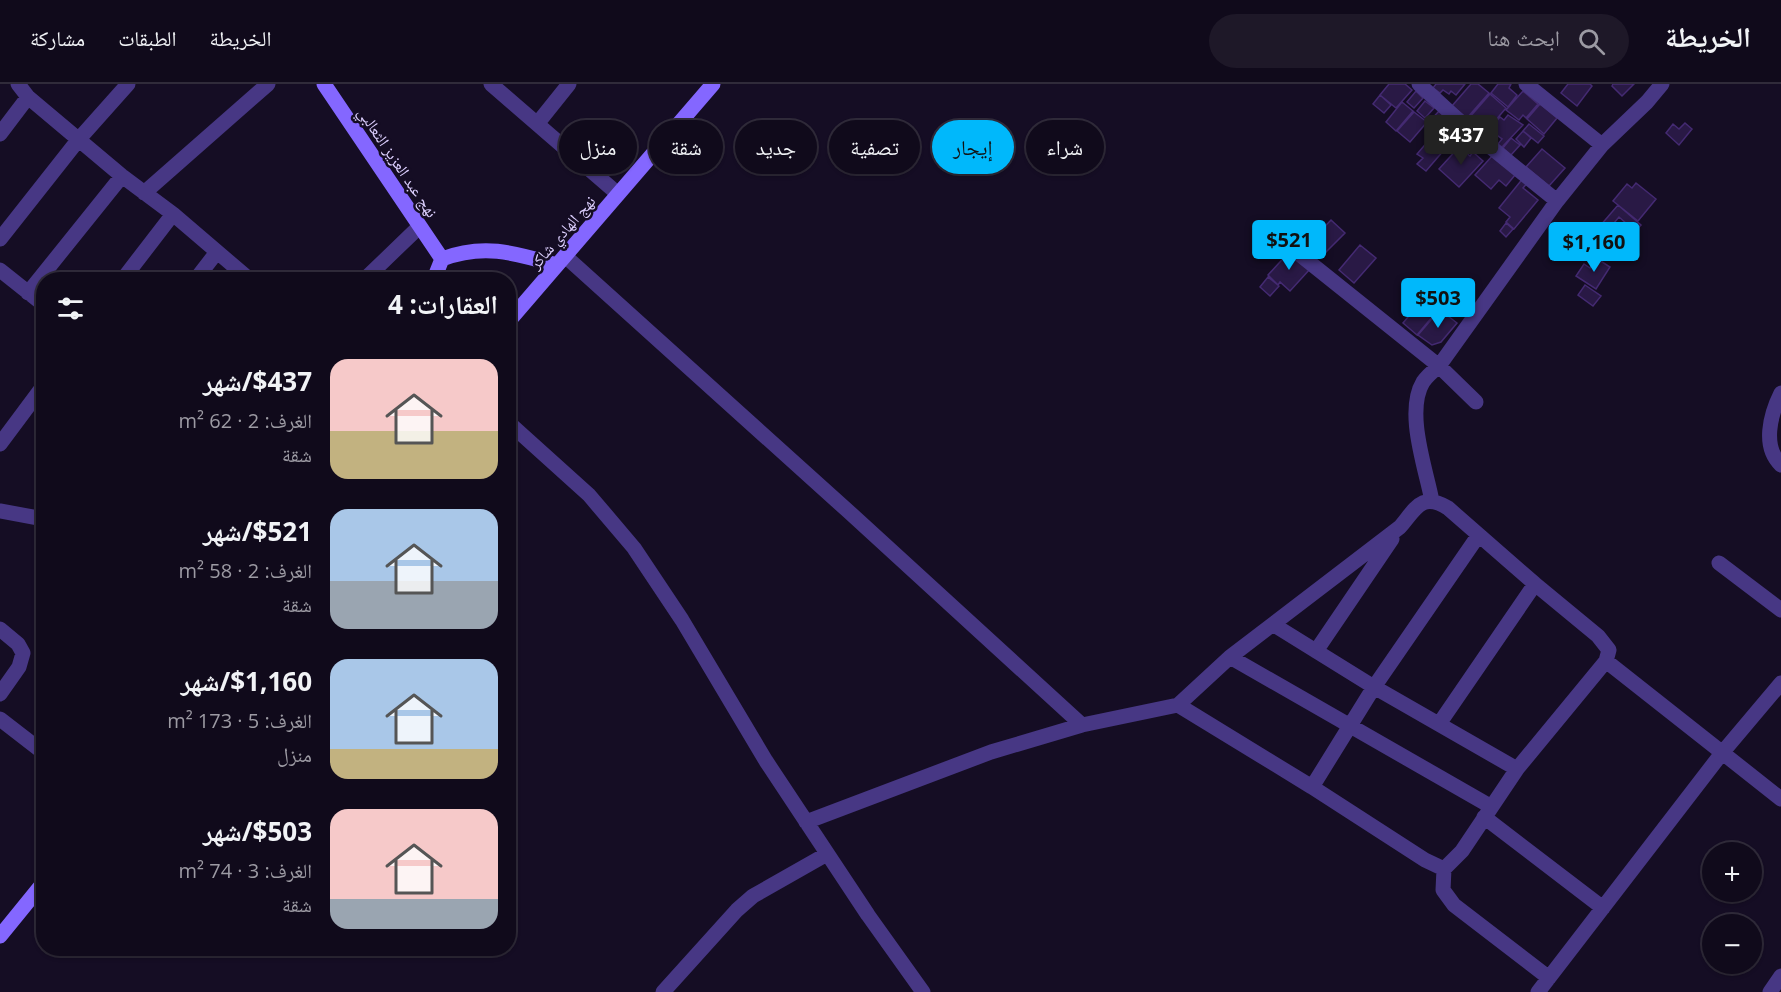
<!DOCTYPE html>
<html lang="ar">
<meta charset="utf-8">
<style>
:root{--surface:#100a1b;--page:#1e1828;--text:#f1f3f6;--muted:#9c9aa3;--line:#302b3a;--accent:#00b8fb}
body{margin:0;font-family:"Open Sans","Noto Naskh Arabic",sans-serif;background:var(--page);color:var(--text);direction:rtl;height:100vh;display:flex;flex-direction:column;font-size:22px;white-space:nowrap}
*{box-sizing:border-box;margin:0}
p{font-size:20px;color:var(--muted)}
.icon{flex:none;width:33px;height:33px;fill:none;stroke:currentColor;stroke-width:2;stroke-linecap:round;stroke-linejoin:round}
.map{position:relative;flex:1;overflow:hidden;direction:ltr}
.details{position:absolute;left:36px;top:188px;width:480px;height:684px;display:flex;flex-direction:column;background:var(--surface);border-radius:24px;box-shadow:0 2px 4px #0004,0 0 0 2px var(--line);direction:rtl}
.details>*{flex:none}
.banner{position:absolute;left:534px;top:36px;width:570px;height:54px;direction:rtl;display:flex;gap:12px}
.controls{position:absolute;left:1702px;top:758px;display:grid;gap:12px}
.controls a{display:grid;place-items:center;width:60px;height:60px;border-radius:50%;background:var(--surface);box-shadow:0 2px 4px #0004,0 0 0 2px var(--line);font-size:30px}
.price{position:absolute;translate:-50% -51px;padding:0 14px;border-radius:6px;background:var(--accent);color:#111;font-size:20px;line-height:39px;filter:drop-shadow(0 2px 3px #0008)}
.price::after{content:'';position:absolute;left:50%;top:36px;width:18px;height:14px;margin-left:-9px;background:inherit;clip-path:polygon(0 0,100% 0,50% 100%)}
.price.active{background:#222;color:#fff}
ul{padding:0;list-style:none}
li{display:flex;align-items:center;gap:18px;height:150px;padding:0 18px}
li span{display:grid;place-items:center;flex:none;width:168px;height:120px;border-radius:18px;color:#555}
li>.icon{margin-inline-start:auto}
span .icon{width:72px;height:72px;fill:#fffc;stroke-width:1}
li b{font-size:26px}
h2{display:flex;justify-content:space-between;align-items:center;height:72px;padding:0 18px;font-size:26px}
.tag{padding:0 21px;border-radius:27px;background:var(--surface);box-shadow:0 2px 4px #0004,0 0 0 2px var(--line);font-size:21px;line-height:54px}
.tag.active{background:var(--accent);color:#111}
header{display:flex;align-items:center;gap:36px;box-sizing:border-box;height:84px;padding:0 30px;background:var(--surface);border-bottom:2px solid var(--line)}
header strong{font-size:28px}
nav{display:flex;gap:33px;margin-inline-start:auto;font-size:21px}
.search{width:420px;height:54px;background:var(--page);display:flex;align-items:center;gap:15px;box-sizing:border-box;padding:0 21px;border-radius:33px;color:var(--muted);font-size:22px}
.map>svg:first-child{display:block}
</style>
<header>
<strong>الخريطة</strong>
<div class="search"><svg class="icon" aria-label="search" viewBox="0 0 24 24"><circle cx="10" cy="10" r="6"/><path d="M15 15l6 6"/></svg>ابحث هنا</div>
<nav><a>الخريطة</a><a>الطبقات</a><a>مشاركة</a></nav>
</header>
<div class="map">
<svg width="1781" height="908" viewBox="0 0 1781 908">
<rect width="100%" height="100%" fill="#150d24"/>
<path fill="#291945" stroke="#442a72" stroke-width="1.5" d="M1389,0H1405L1412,6L1396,24L1380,11Z
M1436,0H1465L1456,11L1451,7L1449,10L1443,6L1440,9L1433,4Z
M1471,0H1478L1489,9L1467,34L1452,22Z
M1498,0H1511L1509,4L1517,11L1508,23L1491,9Z
M1568,0H1590L1592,2L1577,22L1561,9Z
M1613,0H1634L1622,12L1612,2Z
M1416,7L1423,14L1414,24L1407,18Z
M1523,7L1538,20L1526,34L1523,31L1519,36L1506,26Z
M1490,10L1506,24L1489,44L1480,36L1476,40L1469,34Z
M1380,11L1391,21L1384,29L1373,20Z
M1425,17L1434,24L1425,34L1417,27Z
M1402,18L1413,27L1396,47L1386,38Z
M1540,20L1557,34L1544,50L1527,35Z
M1439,27L1448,35L1438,47L1428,39Z
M1414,28L1427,38L1410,58L1397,47Z
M1508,31L1523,41L1502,63L1498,60L1502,55L1498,52L1494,56L1486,49L1500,33L1504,36Z
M1685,39L1692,45L1679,61L1666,49L1673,40L1679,45Z
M1457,40L1464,45L1451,60L1444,54Z
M1529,40L1544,52L1538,59L1523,47Z
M1523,47L1531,54L1524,63L1516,55Z
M1464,48L1471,54L1462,64L1455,57Z
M1435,49L1445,57L1440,63L1444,66L1426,87L1417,80L1423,74L1417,70Z
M1511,54L1520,61L1511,71L1503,64Z
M1459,63L1470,72L1473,68L1483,77L1459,103L1439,85Z
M1542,65L1565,84L1549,102L1526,83Z
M1493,71L1515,91L1506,102L1499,96L1491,105L1475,91Z
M1524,93L1529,97L1523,104L1538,116L1514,145L1506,138L1510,133L1499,124Z
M1636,99L1656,115L1638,137L1613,117L1627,100L1632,104Z
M1618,121L1641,141L1635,147L1619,133L1614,139L1627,151L1620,159L1600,142Z
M1331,136L1345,149L1321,173L1308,160Z
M1506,139L1513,145L1506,153L1500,147Z
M1360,161L1376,174L1354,199L1339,186Z
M1290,167L1310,185L1290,207L1280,198L1278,201L1268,191Z
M1596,174L1610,183L1596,205L1576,192L1584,180L1590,184Z
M1268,193L1279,202L1270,212L1260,203Z
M1585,201L1601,212L1593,222L1578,211Z
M1424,214L1438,226L1417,251L1403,239Z
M1443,228L1457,239L1441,258L1432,261L1418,251L1436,230L1439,232Z"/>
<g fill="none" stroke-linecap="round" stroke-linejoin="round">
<path stroke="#473784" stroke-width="15" d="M18,0L28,13L122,92L173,130L249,195
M491,0L618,110
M1419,0L1467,44L1557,117
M1526,0L1602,61
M537,40L569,0
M0,50L28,13
M144,109L268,0
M1274,150L1439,282L1476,318
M0,155L79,55L128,0
M565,172L848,427L1082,641
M0,186L44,221
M123,195L173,130
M196,195L217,168
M365,195L419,143
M28,209L122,92
M1781,309C1770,331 1762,363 1781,381
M508,338L589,411L634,464L682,536L766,677L868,831L923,908
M0,360L44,301
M1432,417C1426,385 1405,328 1423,298C1427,292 1433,287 1439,282L1557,117L1602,61L1647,18L1662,0
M0,427L44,435
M1719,479L1781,526
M1274,541L1374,603L1517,685
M0,545L18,560L23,569L19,583L0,610
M1316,567L1392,455
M1230,573L1490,722
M1606,577L1781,715
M0,635L44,669
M1439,640L1535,500
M1312,703L1374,603L1478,452
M1484,733L1603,824
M806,738L991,668L1082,641L1178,621L1230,573L1400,443C1416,424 1422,408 1448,424L1535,500L1598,552L1609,566L1606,577L1517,685L1462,767L1444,785L1425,776L1312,703L1178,621
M1444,785L1443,806L1454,821L1549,894
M663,908L737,826L753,812L827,770
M1538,908L1722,669L1781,599
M1770,908L1781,892"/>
<path stroke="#8467ff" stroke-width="15" d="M324,0L442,175
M434,195L442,175C484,159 515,169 557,181
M508,238L713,0
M0,852L44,798"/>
</g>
<g text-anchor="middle" stroke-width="5" stroke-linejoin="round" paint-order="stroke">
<g font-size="16" fill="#ddd0ff" stroke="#150d24">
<text transform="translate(398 78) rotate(56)" y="6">نهج عبد العزيز الثعالبي</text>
<text transform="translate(562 148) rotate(-49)" y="6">نهج الهادي شاكر</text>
</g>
</g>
</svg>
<div class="controls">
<a>+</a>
<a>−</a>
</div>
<b class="price active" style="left:1461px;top:82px">$437</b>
<b class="price" style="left:1289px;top:187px">$521</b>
<b class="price" style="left:1594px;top:189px">$1,160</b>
<b class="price" style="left:1438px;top:245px">$503</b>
<div class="banner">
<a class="tag">شراء</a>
<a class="tag active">إيجار</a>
<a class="tag">تصفية</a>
<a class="tag">جديد</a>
<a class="tag">شقة</a>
<a class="tag">منزل</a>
</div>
<section class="details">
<h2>العقارات: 4<svg class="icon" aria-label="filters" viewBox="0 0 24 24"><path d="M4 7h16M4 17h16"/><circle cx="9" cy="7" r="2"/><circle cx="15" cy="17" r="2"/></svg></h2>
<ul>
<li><span style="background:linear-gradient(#f6c9c9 60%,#c2b280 0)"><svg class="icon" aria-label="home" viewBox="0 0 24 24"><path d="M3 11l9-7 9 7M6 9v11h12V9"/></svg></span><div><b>$437/شهر</b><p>الغرف: 2 · 62 m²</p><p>شقة</p></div></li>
<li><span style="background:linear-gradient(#a9c7e8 60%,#9aa5b1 0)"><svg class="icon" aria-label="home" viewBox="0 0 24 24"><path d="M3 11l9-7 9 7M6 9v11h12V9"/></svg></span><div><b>$521/شهر</b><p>الغرف: 2 · 58 m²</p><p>شقة</p></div></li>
<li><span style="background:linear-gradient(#a9c7e8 75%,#c2b280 0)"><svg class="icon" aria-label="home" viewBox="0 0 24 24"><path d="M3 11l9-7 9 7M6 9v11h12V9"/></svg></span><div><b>$1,160/شهر</b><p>الغرف: 5 · 173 m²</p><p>منزل</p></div></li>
<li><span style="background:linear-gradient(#f6c9c9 75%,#9aa5b1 0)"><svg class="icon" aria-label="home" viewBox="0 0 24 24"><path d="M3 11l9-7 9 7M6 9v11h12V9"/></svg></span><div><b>$503/شهر</b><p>الغرف: 3 · 74 m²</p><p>شقة</p></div></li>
</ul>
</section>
</div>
